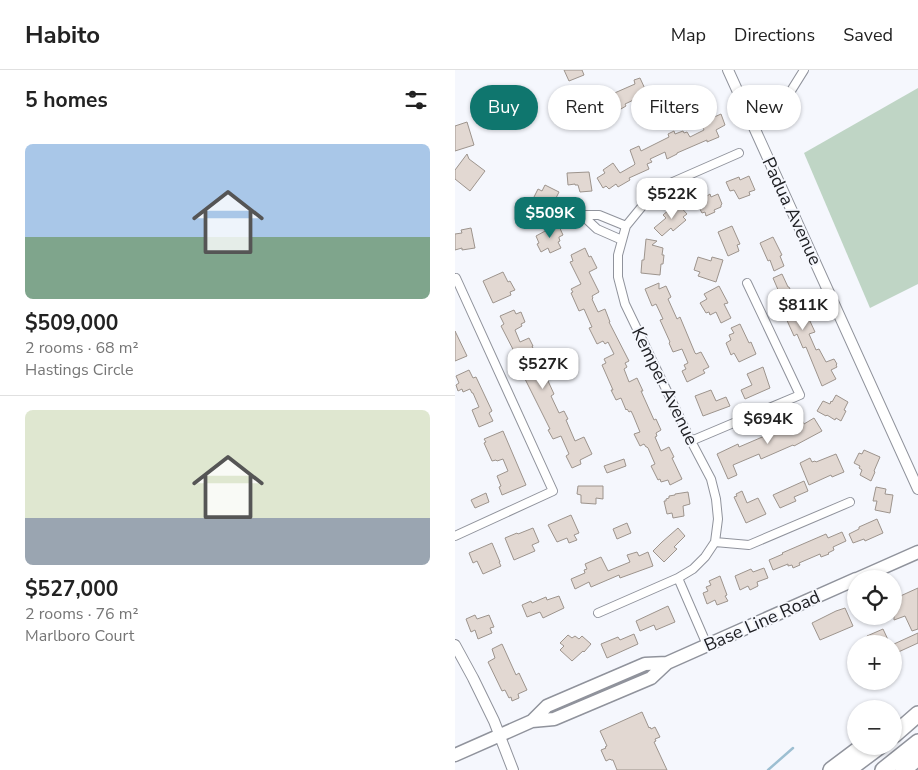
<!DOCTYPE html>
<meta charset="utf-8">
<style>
:root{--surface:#fff;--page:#f6f6f6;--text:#222;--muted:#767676;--line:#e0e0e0;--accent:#0f766e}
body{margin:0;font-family:"Nunito Sans",sans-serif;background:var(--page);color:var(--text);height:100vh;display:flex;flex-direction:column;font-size:19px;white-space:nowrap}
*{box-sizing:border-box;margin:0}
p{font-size:16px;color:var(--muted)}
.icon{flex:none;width:28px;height:28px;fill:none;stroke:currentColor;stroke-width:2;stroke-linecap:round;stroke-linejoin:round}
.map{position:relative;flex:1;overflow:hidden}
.panel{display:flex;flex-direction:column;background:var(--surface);width:455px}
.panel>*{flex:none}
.hud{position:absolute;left:15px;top:15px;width:372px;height:45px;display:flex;gap:10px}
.fabs{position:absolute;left:392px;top:500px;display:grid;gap:10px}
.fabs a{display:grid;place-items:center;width:55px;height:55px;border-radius:50%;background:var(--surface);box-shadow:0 1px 4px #0004;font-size:25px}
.price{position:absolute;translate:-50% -42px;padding:0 11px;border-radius:10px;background:#fff;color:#222;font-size:16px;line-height:32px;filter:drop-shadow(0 1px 2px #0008)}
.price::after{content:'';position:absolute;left:50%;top:30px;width:15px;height:11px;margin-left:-8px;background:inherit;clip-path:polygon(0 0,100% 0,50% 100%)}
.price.on{background:var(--accent);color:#fff}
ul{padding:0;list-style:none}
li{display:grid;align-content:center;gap:10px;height:265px;padding:0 25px}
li+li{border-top:1px solid var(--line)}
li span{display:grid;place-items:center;height:155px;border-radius:8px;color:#555}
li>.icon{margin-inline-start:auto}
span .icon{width:90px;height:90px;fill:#fffc;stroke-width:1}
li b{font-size:21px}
h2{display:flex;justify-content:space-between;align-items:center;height:60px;padding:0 25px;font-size:21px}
.pill{padding:0 18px;border-radius:22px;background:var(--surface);box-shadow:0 1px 4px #0004;font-size:18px;line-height:45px}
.pill.on{background:var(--accent);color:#fff}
header{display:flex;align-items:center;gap:30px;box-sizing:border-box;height:70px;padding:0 25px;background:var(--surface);border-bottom:1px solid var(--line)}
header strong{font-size:24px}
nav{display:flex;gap:28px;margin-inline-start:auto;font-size:18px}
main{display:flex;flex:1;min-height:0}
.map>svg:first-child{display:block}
</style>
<header>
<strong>Habito</strong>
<nav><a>Map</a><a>Directions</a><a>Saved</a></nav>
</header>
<main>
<section class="panel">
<h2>5 homes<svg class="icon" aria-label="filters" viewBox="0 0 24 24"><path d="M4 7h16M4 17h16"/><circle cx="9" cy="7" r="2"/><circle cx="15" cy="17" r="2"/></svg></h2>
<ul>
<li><span style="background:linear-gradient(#a9c7e8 60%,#7fa58c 0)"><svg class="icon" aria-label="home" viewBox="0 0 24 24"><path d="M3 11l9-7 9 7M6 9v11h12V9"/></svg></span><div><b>$509,000</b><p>2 rooms · 68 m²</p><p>Hastings Circle</p></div></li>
<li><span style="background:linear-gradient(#dfe7d0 70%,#9aa5b1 0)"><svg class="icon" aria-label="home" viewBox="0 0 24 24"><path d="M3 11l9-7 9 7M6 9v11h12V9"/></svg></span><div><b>$527,000</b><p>2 rooms · 76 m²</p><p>Marlboro Court</p></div></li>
</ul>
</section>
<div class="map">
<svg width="463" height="700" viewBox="0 0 463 700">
<rect width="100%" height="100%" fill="#f5f7fd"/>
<path fill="#bfd5c5" d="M463,18V214L415,238L349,83Z"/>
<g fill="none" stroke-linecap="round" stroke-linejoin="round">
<path stroke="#9dbfd2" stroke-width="2.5" d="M313,700L338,678"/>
</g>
<path fill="#e2d8d2" stroke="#9d948d" d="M109,0H127L129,5L114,11Z
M185,8L191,21L186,24L187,26L170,34L171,36L159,43L155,33L156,32L155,30H157L155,25L180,14L179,10Z
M266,44L270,55L261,60L264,67L252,72V70L222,83V84L212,89L210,82L195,89L197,92L192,94L194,99L174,108L175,110L163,117L161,114L154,119L151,116L148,118L142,108L150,103L148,100L158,93L165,103L179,95L180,94L175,80L184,76L186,81L214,67L213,64L219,61L220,64L228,61L229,63L232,62L235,67L249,60L246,53Z
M12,52L19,75L0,81V56Z
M12,84L14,89L30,101L15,121L0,109V100Z
M134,102L137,121L125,122L123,115H120V114L113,115L112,103Z
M294,106L300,120L294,122L295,125L284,129L279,120L275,121L271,112L284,107L285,110Z
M90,115L104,122L100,130L102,131L96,143L87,139L88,137L83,134L85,132L78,129L83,119L87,121Z
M249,121L251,125L252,126L255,124L256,127L263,124L267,134L266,135V137L259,140L260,142L251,146L250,142L247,143L238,126Z
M222,133L232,144L228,147L231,150L218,161L216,158L207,166L199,158L211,148L208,145Z
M103,154L108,165L104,167V168L105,171L103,172L106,178L95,183L93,178L86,182L82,174L84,173L81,166Z
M277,156L285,174L282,175L284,181L273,186L263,162Z
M16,158L20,178L7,180V178L0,180V164L7,163L6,160Z
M318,167L327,185L325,186L329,196L319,201L315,190L313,191L305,173Z
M191,169L202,171L197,175L208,178L207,185H209L208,194H206L205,205L186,203L187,190H189Z
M130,178L134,187L136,186L142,198L134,202L144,222L137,226L138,228L137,229L143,242L150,239L155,252H154L174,291L170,293L172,297L169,299L174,312L182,308L188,321H186L199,350L201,349L206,360L201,363L202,366L200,367L206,381L214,377L219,387L217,388L227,409L215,415L213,410L206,412L205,409L203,410L196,396L200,394L193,378L192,377H191L189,374L185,376L179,364L185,362L178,345L176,341L174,342L172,339L171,340L166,328L161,330L156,320H158L147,295L151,293L149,289L159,284L153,272L150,274L148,271L142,274L134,258L137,257L129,239L124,241L116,223L118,222L116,219L126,214L115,192L118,191L116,185Z
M243,187L256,191L257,187L268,190L261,212L243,206L245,202L239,200Z
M48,202L53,212L55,211L60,220L55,222L56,225L38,233L28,211Z
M327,204L333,217H334L347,243L350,242L353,250L354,249L360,262L354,264L361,280L364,279L371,292L379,289L382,294L381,295L382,297L376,300L381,309L367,316L351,277L348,278L342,264L339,266L320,224L324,222L318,208Z
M204,213V219L211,216L216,227L213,229L222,249L225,247L240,283L241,284L246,282L254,297L248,300L250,303L232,312L227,301L231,299L229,295L233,293L227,279L218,282L214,273L215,272L205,250L208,249L201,234L197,236L190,219Z
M264,216L273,233L269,234L276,248L266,253L261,242L255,245L254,242L251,243L245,233L252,229L249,224Z
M59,240L61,244L66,242L70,252L66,254L67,256L60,260L65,272L74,268L78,276H77L99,324L96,326L104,343L109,341L113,349L111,350L120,371L129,367L137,384L125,390L126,394L117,398L111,386L114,384L106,366L98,369L93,360L95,359L70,309L62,292L64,291L46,256L49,254L45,246Z
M285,254L294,273L296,272L301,284L284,292L279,283L276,285L271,273L276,270L274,265L279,263L276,258Z
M0,261L12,286L0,291Z
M308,297L315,318L290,329L286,320L297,315L292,304Z
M14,300L18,308L21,307L37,341L34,343L38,351L24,357L17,340L24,337L18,323H17L15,319L8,322L7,319L3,321L1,315L4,313L1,306Z
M256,320L261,331L271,327L275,336L248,346L240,326Z
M381,325L393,332L389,340L391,341L386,351L381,348L380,350L372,345L371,346L362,341L368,331L375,334L376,331L377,332Z
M359,348L367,361L339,376L338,375L306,389L304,384L278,395L282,405L273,409L262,384L283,374L284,377L312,365V363L324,358L326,361L347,350L349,354Z
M48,361L71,415L47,425L44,417L46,416L42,406L53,401L48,389L42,391L41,390L37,391L29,373L31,372L29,369Z
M409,380L425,387L419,401L420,402L416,411L405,405L407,400L404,398L405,396L399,393L404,383L407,384Z
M381,384L389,402L377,407L376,405L354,415L345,393L355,388L357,392L360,391L361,392Z
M169,389L171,396L152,403L149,396Z
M349,411L353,421L339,427L341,431L325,438L318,425Z
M123,416H148V429L141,428V434L126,433V425L122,424Z
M421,417L431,419L430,424L438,425L435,443L420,440L422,431H418Z
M287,421L292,433L303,428L311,444L291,453L279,427L282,426L281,424Z
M233,422L235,434L228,436L229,446L218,448L217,443L212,444L209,431H211V429L214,428V426L220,425V424Z
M31,423L34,432L20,438L16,430Z
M116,445L124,463L119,465L122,470L114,473L112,468L102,472L93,455Z
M422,449L428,463L410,471L409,469L398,473L394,464L404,459V457Z
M172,453L176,463L162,469L158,459Z
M78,458L84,472L77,475L80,481L59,490L50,468L62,463L63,464Z
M223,458L230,466L219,477L222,479L209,492L198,481L207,472Z
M387,462L391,471L378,477L379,480L373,483L374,484L366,487L365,484L344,493L345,495L338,498L337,495L333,496V494L318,500L314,490L328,484L327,483L371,464L373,468Z
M37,473L45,492H44L46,496L28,504L22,491L18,493L14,483Z
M182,482L184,486L193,482L198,496L165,508L164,505L136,517L134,512L120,519L116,509L130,503L129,500L132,499L130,494L146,487L153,501L175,492L172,485Z
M309,498L313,508L302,512L303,516L295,520L293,516L285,520L280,506L296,499L298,502Z
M265,506L272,525L270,526L273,531L262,535L260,530L252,534L248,523L253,521L251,517L256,515L254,511Z
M463,518V559L457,561L450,546L439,550V530L441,529V528Z
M104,526L109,538L88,548L85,542L72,547L67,535L76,531L77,533L91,527L92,530Z
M213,536L220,552L201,560L199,555L185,561L181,551Z
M390,538L398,556L365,570L357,553L381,541Z
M20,545L22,549L34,545L39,557L35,558L37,563L23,569L20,560L16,562L11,549Z
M428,559L435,574H415L412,566Z
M463,563V573L439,584V574Z
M179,564L183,574L152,588L146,574L163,567L165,570Z
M113,565L117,568L120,566L124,569L127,566L136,574L129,582L128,581L117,591L105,580L109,576L105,573Z
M47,574L61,605L64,603L72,620L63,624L64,628L57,631L56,627L54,628L50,620L47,621L33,592L40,588L37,579Z
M187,642L194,658L195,657L196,659L200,657L205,667L200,669L201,671L199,672L212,700H162L158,690H156L155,689L151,691L150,689L146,680L151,678L150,677L152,676L145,661Z"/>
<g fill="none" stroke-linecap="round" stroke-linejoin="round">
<g stroke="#90939c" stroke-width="10">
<path id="minor" d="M292,42L334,24L349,0
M167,170L142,159L127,145H144L171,156
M236,371L345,325L292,213
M0,466L98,421L1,208
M260,472L294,475L395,432
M223,508L252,575
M143,543L223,508L238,499L250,487L260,472L263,449L261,429L256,409L236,371L170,234L163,207V185L171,156L189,134L211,115L284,83"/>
</g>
<g stroke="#90939c" stroke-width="12">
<path id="tertiary" d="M273,0L463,419
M0,575L18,608L39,651L58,700"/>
</g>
<g stroke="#90939c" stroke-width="15">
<path id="primary" d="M402,509L463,482
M77,651L92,636L190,594L212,593
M0,685L77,651L99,649L196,608L212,593L401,509"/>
</g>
<g stroke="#90939c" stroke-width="18">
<path id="motorway" d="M439,665L463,644
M376,700L408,676
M393,700L425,676
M428,700L463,672
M448,700L463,688"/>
</g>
<use href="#minor" stroke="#fff" stroke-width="8"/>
<use href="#tertiary" stroke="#fff" stroke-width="10"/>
<use href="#primary" stroke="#fff" stroke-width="12"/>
<use href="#motorway" stroke="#fff" stroke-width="15"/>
</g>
<g text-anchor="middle" stroke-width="4" stroke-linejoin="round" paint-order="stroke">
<g font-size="18" fill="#202125" stroke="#f5f7fd">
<text transform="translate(337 141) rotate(65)" y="6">Padua Avenue</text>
<text transform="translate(210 316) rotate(64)" y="6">Kemper Avenue</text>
<text transform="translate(307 551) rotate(-24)" y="6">Base Line Road</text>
</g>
</g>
</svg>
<div class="fabs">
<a><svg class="icon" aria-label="locate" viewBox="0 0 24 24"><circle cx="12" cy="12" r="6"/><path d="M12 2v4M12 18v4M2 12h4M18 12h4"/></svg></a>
<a>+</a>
<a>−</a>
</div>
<b class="price" style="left:217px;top:150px">$522K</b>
<b class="price on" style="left:95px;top:169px">$509K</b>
<b class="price" style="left:348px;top:261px">$811K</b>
<b class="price" style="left:88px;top:320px">$527K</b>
<b class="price" style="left:313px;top:375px">$694K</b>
<div class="hud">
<a class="pill on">Buy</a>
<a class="pill">Rent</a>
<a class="pill">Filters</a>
<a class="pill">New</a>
</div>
</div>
</main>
